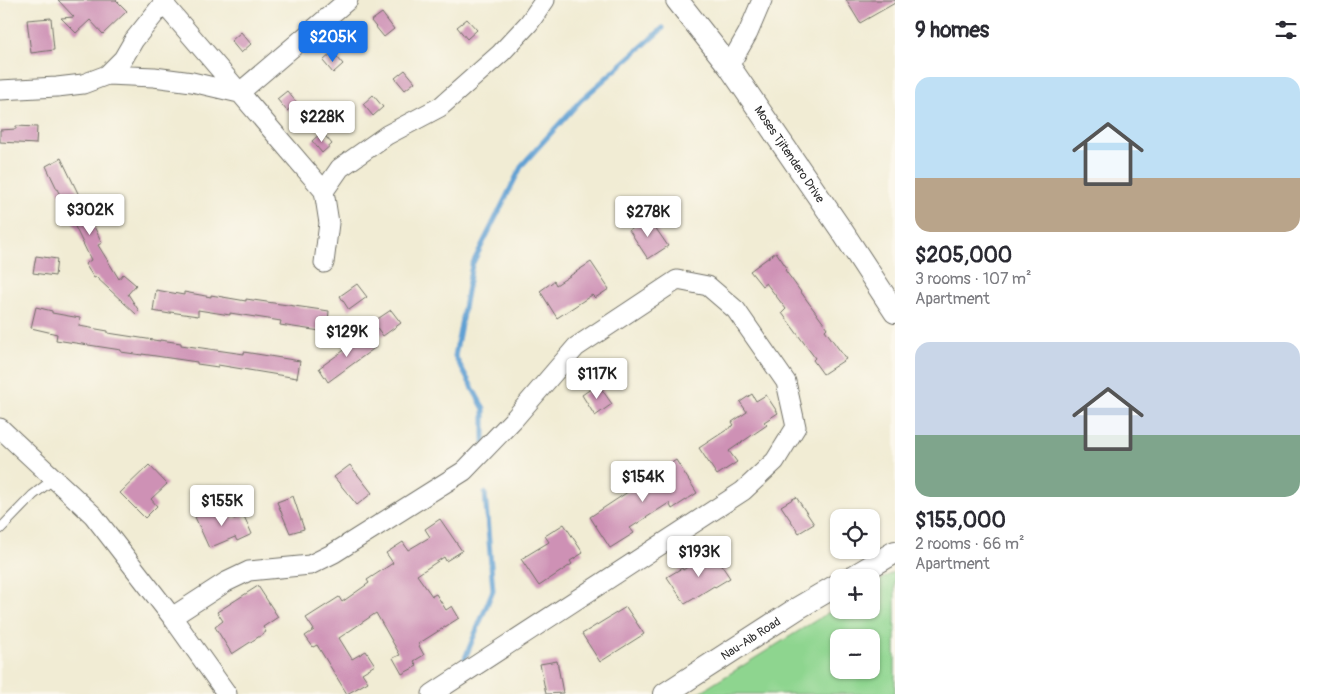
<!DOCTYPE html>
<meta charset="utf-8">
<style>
:root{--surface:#fff;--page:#f2f2f3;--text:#2b2b33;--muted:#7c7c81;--accent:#1a73e8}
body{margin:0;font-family:Pangolin,sans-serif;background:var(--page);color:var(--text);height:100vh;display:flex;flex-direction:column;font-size:19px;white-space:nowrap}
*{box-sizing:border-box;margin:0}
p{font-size:16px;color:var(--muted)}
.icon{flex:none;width:28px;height:28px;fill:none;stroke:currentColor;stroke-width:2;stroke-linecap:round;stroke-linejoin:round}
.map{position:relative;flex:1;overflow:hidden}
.panel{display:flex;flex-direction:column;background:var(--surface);width:425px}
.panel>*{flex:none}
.fabs{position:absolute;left:830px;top:509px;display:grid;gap:10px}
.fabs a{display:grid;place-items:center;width:50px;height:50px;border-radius:10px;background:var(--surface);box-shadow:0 1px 4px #0004;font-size:25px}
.price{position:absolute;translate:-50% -42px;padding:0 11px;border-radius:5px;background:#fff;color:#222;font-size:16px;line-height:32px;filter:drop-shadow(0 1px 2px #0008)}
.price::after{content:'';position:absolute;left:50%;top:30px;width:15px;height:11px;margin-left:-8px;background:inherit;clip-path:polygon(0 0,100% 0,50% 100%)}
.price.selected{background:var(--accent);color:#fff}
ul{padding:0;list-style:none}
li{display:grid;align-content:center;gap:10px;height:265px;padding:0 20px}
li span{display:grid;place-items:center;height:155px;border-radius:15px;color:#555}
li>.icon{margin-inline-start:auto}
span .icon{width:90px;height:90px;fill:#fffc;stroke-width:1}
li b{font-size:21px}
h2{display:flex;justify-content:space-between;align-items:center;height:60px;padding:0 20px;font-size:21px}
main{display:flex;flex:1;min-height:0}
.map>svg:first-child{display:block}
</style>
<main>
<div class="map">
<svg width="895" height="694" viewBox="0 0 895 694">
<rect width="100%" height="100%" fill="#fbf7ec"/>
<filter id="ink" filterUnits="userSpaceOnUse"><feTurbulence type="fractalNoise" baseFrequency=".02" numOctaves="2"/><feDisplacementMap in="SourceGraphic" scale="10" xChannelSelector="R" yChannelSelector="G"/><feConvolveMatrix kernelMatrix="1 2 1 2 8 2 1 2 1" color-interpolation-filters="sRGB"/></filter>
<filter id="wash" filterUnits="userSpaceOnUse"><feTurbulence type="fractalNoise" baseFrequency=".0096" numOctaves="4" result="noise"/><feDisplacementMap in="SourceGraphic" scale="20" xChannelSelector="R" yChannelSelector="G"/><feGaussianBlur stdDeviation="1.12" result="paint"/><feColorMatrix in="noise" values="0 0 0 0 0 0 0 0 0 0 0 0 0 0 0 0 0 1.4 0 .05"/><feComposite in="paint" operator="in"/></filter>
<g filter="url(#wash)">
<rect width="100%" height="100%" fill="#f1ecd4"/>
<path fill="#8ed58f" stroke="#5c805d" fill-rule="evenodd" d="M895,571V694H697L839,606V610H871V586ZM839,638H871V670H839Z"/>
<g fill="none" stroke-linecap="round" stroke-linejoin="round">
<path stroke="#60a0d3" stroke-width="5" d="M484,442V409L455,356L472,265L522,165L581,100L663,28
M461,668L493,590L485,493"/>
</g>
<g id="blocks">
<path fill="#ce91b5" d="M58,0H116L127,11L103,34L90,20L76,33L61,18L74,17Z
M846,0H895V3L860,23Z
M382,13L394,29L384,37L371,21Z
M51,18L54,50L31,53L27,20Z
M467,19L477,30L467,39L457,27Z
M241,32L251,44L241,53L231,41Z
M333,52L343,64L333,73L323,61Z
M405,70L415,82L405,90L395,78Z
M287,91L297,103L287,111L277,99Z
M373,95L383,107L373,116L363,104Z
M16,126L37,127L36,144L0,142V130L16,129Z
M322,132L332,144L322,153L312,141Z
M61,158L102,243L98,245L119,279L123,274L136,285L128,294L139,311L136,314L96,277L94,278L85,264L91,260L46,166Z
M648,217L668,246L648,259L629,230Z
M776,252L787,268L785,270L827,328L825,330L846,359L823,374L813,360L815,358L782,313L786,309L766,283L762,286L750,271Z
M36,256L57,259L55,276L33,273Z
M591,262L609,289L595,298L592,295L557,318L540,291L554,281L556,285Z
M357,284L367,297L349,310L340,296Z
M156,290L184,295V292L211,297V295L246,301V299L329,311L327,332L280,325L281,321L230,313V315L198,310V316L170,312V314L153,311Z
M36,307L52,311V313L80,318L79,326L108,331V333L160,341V340L181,343V345L244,354V352L300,361L297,378L218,365V367L197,364V362L142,354V355L121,352V350L56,340L57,334L31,328Z
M391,310L401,323L383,336L373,322Z
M367,334L376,347L328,382L319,368Z
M598,384L612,404L595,416L582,395Z
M752,394L756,401L766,395L778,413L764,422L767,425L729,451L737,462L717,475L699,448L734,425L732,422L747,412L740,402Z
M676,460L697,493L672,509L669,503L630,528L634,533L610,548L590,517Z
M149,465L167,484L151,499L157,506L145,518L120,493Z
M350,465L372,493L357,505L334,477Z
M293,496L304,529L290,533L277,502Z
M796,497L814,524L799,533L781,506Z
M212,509L215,516L229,509L234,519L243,514L252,534L237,541L235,537L209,548L195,517Z
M440,519L462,551L446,561L444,557L417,575L432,596L436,594L446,610L452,606L459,618L418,644L424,655L414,661L417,666L402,674L393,658L400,655L376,613L339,638L352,659L366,651L375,665L362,673L368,682L347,694L317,645L313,647L305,636L314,630L306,618L339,597L342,602L369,583L367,580L393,563L386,553L403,542L408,550L430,537L425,529Z
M564,524L583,553L570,561L572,564L539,586L521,559L549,542L545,536Z
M712,551L730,578L715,587L714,586L685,604L667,577L682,568L683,570Z
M258,586L278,617L263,627L266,632L232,654L215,627L223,621L217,612Z
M626,607L644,634L600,662L582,634Z
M557,661L563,693L546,694L540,664Z"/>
</g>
</g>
<g filter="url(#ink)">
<use href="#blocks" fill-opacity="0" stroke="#706f66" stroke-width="1"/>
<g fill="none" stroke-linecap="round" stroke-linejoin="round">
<g stroke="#706f66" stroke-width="11">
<path id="service" d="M0,529L33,495L55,478"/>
</g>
<g stroke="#706f66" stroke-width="21">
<path id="minor" d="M163,3L324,191
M729,66L748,33L762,0
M107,75L154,77L192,82L239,93L348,0
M0,90L57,87L83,84L107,75L123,59L134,40L166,0
M324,263L329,223L324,191L340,168L387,135L440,107L501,53L529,23L545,0
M0,428L93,515L172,617L227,694
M172,617L226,582L249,571L310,565L334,553L464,471L515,418L576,347L677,280L708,286L736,310L786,382L796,427L775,461L743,491L432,694"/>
</g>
<g stroke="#706f66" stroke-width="24">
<g id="tertiary">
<path id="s1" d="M677,0L729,66L842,231L895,312"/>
<path d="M851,578L895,552"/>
<path id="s2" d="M665,694L798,608L839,584"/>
</g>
</g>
<use href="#service" stroke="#fff" stroke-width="9"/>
<use href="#minor" stroke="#fff" stroke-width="19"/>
<use href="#tertiary" stroke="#fff" stroke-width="22"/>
</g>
</g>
<g text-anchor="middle" stroke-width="4" stroke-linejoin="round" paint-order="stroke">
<g font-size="12" fill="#2b2b2b" stroke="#fbf7ec">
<text dy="4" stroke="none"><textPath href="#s1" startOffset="191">Moses Tjitendero Drive</textPath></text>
<text dy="4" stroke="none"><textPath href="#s2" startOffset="102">Nau-Aib Road</textPath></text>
</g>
</g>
</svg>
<div class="fabs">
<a><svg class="icon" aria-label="locate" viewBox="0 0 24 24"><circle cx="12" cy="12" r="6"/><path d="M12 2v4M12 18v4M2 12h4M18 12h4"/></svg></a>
<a>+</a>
<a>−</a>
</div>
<b class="price selected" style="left:333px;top:63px">$205K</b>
<b class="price" style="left:322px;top:143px">$228K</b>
<b class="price" style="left:90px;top:236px">$302K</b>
<b class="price" style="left:648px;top:238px">$278K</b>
<b class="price" style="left:347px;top:358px">$129K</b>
<b class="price" style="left:597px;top:400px">$117K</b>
<b class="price" style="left:643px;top:503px">$154K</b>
<b class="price" style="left:222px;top:527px">$155K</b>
<b class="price" style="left:699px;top:578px">$193K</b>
</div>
<section class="panel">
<h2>9 homes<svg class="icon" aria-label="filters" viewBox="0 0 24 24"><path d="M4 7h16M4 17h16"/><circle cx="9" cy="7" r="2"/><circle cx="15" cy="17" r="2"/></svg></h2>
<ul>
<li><span style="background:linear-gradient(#bfe0f5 65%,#b9a48a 0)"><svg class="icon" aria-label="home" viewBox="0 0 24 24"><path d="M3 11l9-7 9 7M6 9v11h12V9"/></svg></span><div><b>$205,000</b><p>3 rooms · 107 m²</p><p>Apartment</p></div></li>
<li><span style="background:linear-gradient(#c9d6e8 60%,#7fa58c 0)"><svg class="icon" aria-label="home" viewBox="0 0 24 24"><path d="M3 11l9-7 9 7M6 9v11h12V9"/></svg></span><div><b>$155,000</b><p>2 rooms · 66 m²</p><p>Apartment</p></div></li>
</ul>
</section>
</main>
